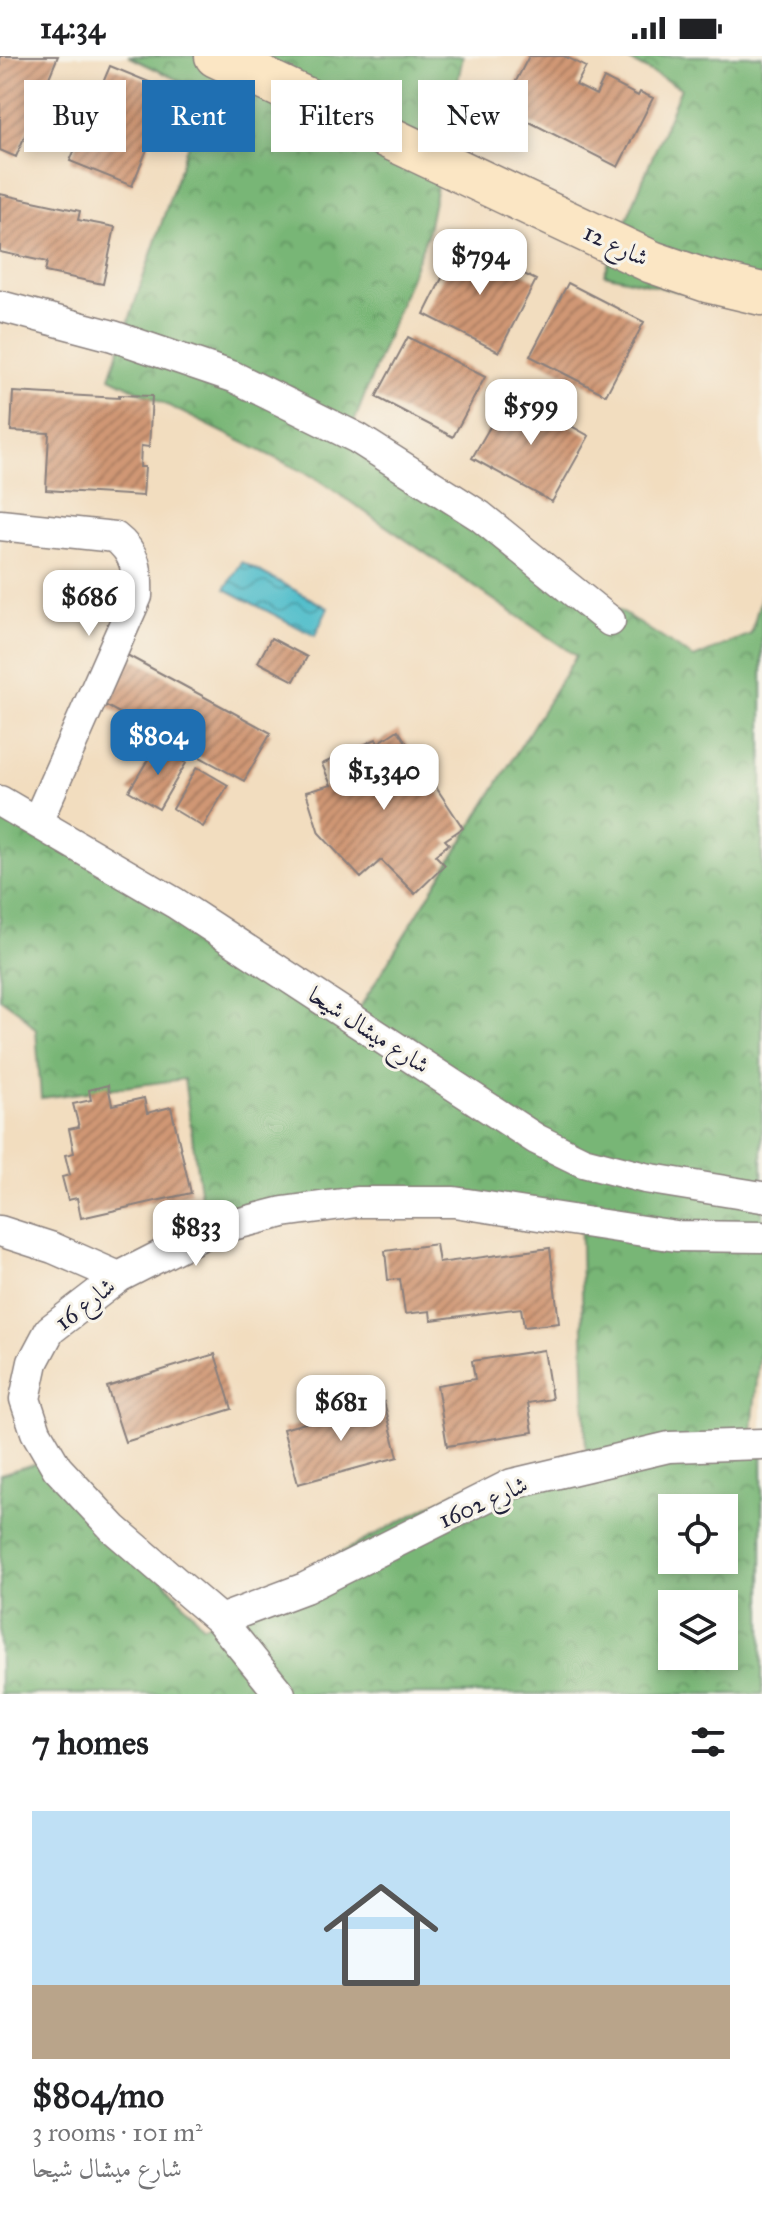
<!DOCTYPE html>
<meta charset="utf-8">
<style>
:root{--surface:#fff;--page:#f2f2f2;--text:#202124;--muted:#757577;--line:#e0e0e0;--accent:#1f6fb2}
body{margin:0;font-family:"IM FELL Great Primer",Amiri,serif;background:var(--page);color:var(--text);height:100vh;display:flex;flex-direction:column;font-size:30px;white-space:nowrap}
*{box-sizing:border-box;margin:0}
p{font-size:26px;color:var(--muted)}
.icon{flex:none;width:44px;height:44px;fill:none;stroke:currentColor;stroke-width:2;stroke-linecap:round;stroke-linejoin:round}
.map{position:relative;height:1638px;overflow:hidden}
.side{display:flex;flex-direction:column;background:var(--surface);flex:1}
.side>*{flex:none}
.guide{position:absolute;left:24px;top:24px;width:714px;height:72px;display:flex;gap:16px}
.fabs{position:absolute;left:658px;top:1438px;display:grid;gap:16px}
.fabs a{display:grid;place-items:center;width:80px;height:80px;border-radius:0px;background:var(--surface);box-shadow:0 4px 12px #0003;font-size:40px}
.price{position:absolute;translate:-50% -68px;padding:0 18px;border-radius:16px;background:#fff;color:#222;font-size:26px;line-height:52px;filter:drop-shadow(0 2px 4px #0008)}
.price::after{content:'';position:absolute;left:50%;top:48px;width:24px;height:18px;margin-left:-12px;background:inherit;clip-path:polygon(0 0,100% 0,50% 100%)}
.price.selected{background:var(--accent);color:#fff}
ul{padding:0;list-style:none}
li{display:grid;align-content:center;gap:16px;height:424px;padding:0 32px}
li+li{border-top:2px solid var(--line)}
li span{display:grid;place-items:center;height:248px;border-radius:0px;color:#555}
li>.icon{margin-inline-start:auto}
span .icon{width:144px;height:144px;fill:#fffc;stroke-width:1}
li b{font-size:34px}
h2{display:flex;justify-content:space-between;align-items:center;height:96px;padding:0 32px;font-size:34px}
.pill{padding:0 28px;border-radius:0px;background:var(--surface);box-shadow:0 4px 12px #0003;font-size:28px;line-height:72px}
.pill.selected{background:var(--accent);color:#fff}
.status{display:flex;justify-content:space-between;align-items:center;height:56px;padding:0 40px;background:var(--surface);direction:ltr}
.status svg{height:22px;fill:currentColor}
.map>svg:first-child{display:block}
</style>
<div class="status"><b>14:34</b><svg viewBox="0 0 49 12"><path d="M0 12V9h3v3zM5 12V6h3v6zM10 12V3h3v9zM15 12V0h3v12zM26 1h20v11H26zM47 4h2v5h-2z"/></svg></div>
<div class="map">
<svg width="762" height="1638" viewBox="0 0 762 1638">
<defs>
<pattern id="forest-crowns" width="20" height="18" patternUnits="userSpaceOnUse" patternTransform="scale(2)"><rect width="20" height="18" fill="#78b676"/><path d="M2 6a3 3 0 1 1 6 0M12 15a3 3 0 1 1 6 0" fill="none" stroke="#629462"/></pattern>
<pattern id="water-waves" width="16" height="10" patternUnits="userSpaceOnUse" patternTransform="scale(2)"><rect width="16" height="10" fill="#51becb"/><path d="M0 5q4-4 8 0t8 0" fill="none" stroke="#439aa6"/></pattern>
<pattern id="building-hatch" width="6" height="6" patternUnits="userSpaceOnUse" patternTransform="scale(2)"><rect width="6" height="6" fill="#d09774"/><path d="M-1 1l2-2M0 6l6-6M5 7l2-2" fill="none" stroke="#a87b60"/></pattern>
</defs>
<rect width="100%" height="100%" fill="#f7f3e8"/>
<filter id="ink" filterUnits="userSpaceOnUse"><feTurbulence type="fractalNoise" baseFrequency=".0125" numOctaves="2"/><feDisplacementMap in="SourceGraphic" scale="16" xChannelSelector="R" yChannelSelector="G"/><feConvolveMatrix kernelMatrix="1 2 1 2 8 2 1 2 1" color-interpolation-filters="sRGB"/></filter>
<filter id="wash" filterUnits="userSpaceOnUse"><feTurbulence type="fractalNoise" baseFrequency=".006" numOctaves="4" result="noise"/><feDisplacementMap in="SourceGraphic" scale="32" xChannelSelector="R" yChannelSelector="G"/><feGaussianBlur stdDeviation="1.8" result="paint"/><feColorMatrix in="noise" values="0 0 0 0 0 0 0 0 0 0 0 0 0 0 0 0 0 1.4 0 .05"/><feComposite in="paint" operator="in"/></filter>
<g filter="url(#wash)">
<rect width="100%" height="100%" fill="#f2ddbf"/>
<path fill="url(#forest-crowns)" stroke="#4d6c58" stroke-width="2" fill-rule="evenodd" d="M128,0H463L427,179L348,382L694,602L751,578L762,537V1273L750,1394L762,1396V1638H0V1418L58,1401L203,1570L461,1433L586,1404L580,1147H484L277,1155L208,1191L184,1023L41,1042L36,974L21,957L0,942V753L27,766L346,974L576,600L314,421L110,321L205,37ZM672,1452H724V1504H672ZM672,1548H724V1600H672Z
M621,0H762V255L604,218L681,32Z"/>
<path fill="url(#water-waves)" stroke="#3a7083" stroke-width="2" d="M242,506L328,552L315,580L225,533Z"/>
<g id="blocks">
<path fill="url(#building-hatch)" d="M0,0H58L16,101L0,94Z
M529,0H564L586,11L576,29L596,39L604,22L638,40L640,36L653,42L618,111L502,52Z
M110,10L171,35L132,130L70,105Z
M0,138L80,155L78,164L115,171L103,228L45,216L47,206L0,196Z
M460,186L536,224L499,296L424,258Z
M568,227L644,266L606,339L530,300Z
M408,281L485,321L453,381L376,341Z
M13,336L119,342V339L152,340L149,391L141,390L140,411H145L143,440L46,434L49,377L11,375Z
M510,336L589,380L552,446L472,402Z
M271,582L307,601L294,625L258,606Z
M127,599L271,677L244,725L101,647Z
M398,674L463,772L445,784L449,788L435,799L445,809L415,838L381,804L361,822L319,777L306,736L331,729L322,708L376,683L378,687Z
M156,690L186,707L159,753L129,735Z
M197,711L228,729L203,771L173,753Z
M108,1029L112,1049L144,1042L147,1057L171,1051L191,1137L81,1162L77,1142L68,1144L62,1121L70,1119L65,1099L74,1097L69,1073L79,1071L73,1048L91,1044L89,1034Z
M436,1188L439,1207L550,1192L559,1267L524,1271L521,1252L431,1264L430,1255L405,1258L400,1223L388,1224L385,1195Z
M544,1294L552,1343L528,1347L533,1376L447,1390L437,1329L475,1323L472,1305Z
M215,1298L232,1353L125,1386L107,1331Z
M384,1346L398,1401L298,1428L283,1373Z"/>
</g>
</g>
<g filter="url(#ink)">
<use href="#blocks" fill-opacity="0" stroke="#8a807d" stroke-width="2"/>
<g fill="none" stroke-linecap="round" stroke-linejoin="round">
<g stroke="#8a807d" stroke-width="33">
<path id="street" d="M0,250L113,280L234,321L357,382L480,460L610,565
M0,469L115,481C136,497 138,514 137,540L37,766
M0,745L175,847L536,1083L583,1106L645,1122L762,1141
M0,1175L53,1192L119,1221
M220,1564L305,1532L512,1428L669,1391L762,1388
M280,1638L220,1564L114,1473L57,1412L36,1376L25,1343L33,1306L50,1274L119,1221L209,1175L283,1156L357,1146H454L676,1180L762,1181"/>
</g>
<g stroke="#8a807d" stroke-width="45">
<path id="secondary" d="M216,0L652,206L707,225L762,238"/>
</g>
<use href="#street" stroke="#fff" stroke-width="30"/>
<use href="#secondary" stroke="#fbe6c4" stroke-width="42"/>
</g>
</g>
<g text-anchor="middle" stroke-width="6" stroke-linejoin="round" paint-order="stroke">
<g font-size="24" fill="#22223b" stroke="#f7f3e8">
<text transform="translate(616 189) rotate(25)" y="8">شارع 12</text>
<text transform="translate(369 974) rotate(33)" y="8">شارع ميشال شيحا</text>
<text transform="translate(85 1248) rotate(-38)" y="8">شارع 16</text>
<text transform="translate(483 1446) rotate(-24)" y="8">شارع 1602</text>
</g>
</g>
</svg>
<div class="fabs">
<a><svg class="icon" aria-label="locate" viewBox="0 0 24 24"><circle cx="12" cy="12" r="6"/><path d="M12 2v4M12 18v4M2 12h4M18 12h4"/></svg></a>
<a><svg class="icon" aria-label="layers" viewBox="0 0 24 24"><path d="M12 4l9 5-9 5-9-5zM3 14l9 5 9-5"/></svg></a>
</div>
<b class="price" style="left:480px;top:241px">$794</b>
<b class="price" style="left:531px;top:391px">$599</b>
<b class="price" style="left:89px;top:582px">$686</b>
<b class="price selected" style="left:158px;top:721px">$804</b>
<b class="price" style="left:384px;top:756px">$1,340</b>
<b class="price" style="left:196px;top:1212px">$833</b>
<b class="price" style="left:341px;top:1387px">$681</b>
<div class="guide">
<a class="pill">Buy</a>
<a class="pill selected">Rent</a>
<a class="pill">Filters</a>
<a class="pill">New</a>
</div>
</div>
<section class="side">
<h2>7 homes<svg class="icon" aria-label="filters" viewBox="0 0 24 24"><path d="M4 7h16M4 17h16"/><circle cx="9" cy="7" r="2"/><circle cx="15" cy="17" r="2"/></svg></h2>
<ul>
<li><span style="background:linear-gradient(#bfe0f5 70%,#b9a48a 0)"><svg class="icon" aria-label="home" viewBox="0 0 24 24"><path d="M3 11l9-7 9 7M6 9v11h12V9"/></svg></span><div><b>$804/mo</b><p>3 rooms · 101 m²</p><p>شارع ميشال شيحا</p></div></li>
</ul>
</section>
